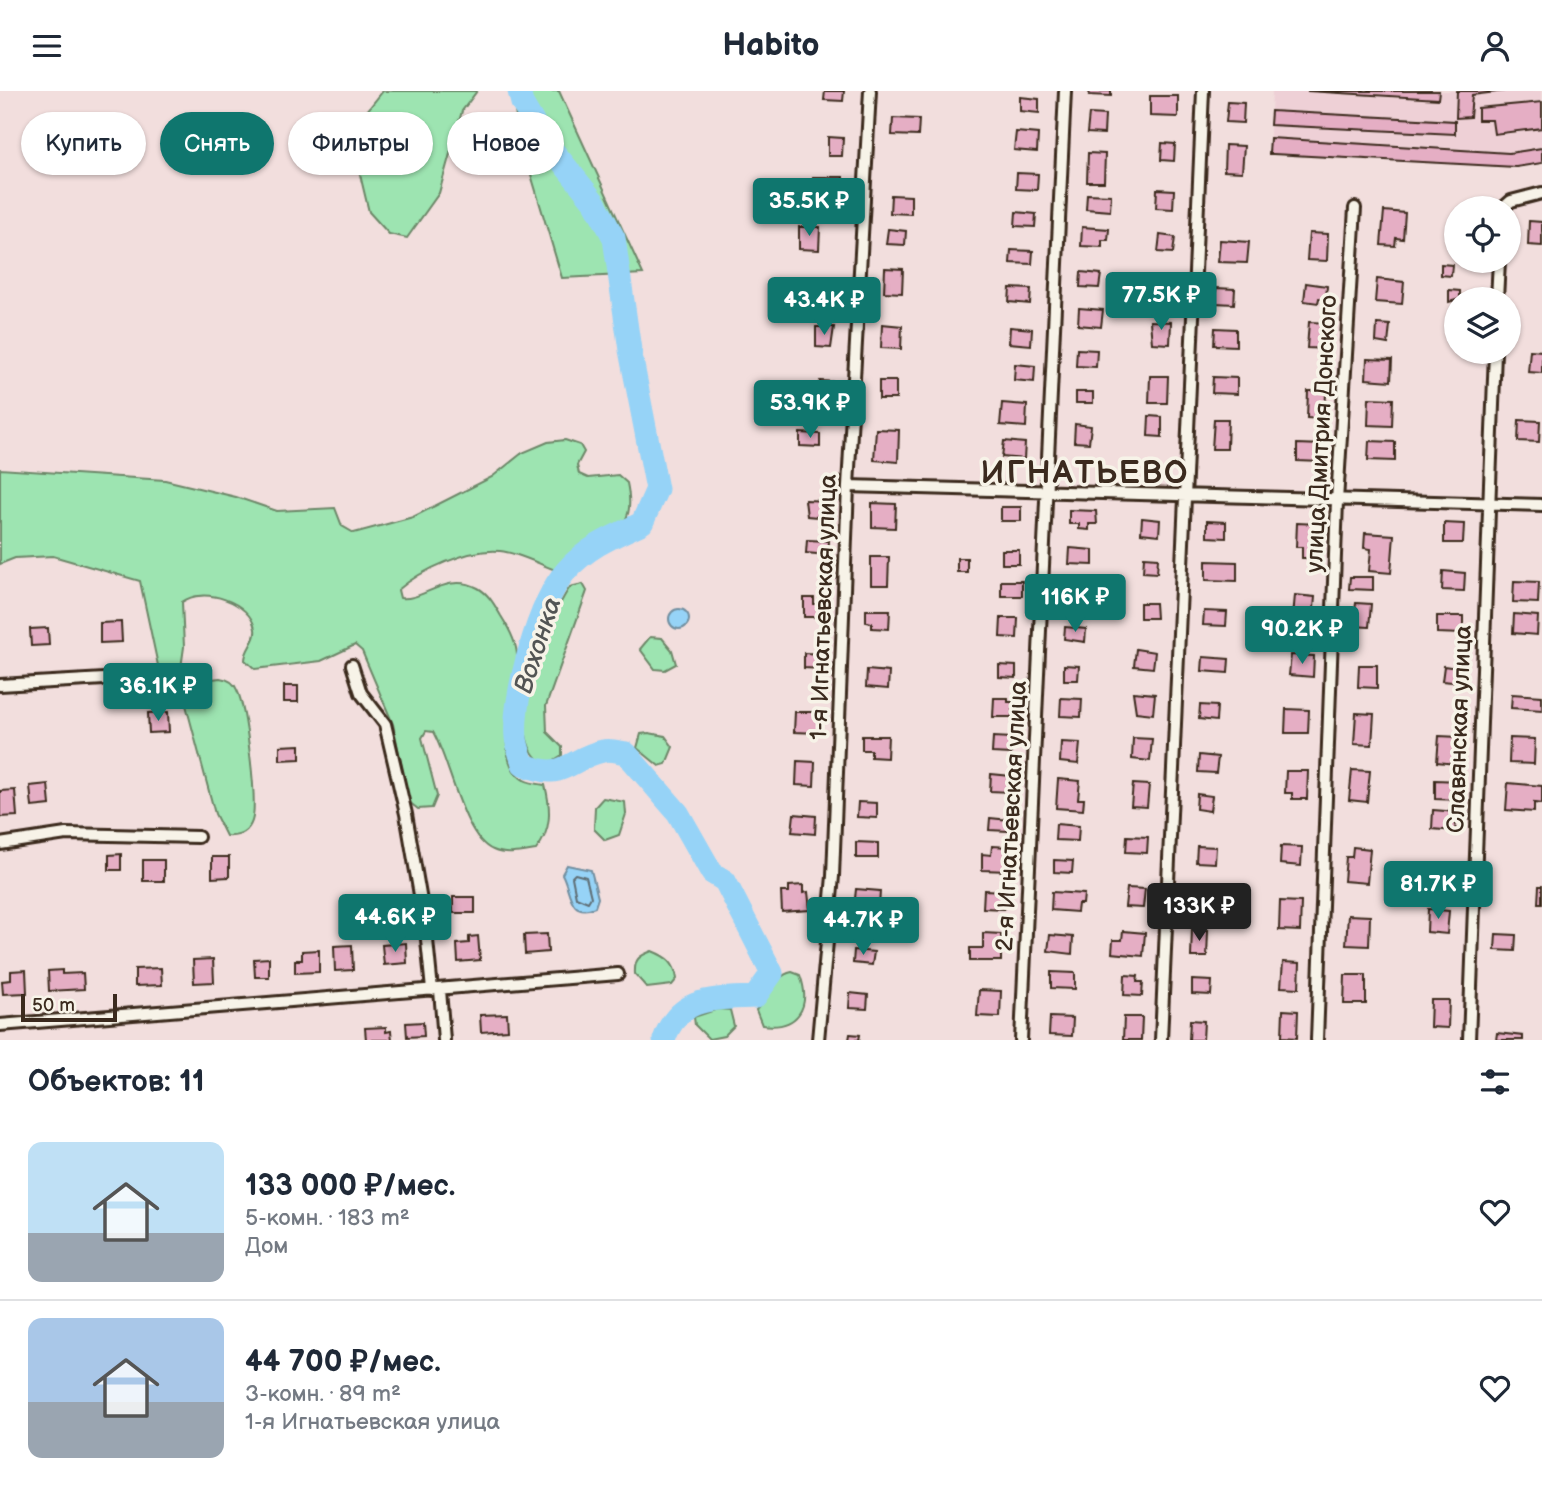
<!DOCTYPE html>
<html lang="ru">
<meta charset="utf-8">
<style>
:root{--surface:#fff;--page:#f6f6f7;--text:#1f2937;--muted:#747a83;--line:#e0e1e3;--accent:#0f766e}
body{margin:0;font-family:"Balsamiq Sans",sans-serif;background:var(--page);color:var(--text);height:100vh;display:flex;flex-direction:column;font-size:26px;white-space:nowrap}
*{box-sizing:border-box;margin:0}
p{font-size:23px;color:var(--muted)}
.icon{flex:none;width:38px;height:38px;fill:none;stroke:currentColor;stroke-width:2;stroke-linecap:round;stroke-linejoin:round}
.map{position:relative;height:949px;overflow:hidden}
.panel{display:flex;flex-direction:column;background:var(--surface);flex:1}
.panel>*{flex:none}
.top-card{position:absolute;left:21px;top:21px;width:700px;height:63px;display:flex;gap:14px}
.controls{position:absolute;left:1444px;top:105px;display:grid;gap:14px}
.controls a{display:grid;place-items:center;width:77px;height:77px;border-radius:50%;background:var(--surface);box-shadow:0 2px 5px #0004;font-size:35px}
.scale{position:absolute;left:21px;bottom:18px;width:96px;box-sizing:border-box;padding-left:7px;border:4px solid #3b2a1e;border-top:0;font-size:19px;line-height:24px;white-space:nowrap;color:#3b2a1e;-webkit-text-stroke:5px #f7f3e8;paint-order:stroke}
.price{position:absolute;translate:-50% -60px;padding:0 16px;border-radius:7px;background:var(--accent);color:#fff;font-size:23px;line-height:46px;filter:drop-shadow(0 2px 4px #0008)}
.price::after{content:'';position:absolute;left:50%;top:42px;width:21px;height:16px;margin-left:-10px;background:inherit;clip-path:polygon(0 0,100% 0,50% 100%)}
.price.on{background:#222;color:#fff}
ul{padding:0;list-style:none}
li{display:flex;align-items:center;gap:21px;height:175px;padding:0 28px}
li+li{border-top:2px solid var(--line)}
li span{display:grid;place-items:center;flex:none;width:196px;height:140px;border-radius:14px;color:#555}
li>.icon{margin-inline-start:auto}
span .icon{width:84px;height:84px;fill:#fffc;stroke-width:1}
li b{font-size:30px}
h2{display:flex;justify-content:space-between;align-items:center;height:84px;padding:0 28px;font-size:30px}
.chip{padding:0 24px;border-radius:32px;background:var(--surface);box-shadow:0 2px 5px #0004;font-size:24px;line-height:63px}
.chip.on{background:var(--accent);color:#fff}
header{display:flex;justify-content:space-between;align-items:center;height:91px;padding:0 28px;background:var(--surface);font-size:32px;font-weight:700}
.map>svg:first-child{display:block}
</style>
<header><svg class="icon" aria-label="menu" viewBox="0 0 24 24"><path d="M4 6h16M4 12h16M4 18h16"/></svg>Habito<svg class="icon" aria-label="person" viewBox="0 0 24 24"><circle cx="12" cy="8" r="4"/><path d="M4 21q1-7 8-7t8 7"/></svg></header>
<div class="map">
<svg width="1542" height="949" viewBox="0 0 1542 949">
<rect width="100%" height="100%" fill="#f2dedd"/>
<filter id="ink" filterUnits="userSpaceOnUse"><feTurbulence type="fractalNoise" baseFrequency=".0143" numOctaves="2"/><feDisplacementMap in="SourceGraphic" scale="14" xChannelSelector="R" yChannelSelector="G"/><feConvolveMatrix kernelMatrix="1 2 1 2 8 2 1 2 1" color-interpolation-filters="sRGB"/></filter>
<g filter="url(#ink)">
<path fill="#eed0d6" d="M1272,0H1542V72L1516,76L1269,63Z"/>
<path fill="#9de4b1" stroke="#6c8768" stroke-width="2" d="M383,0H477L462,20L439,102L407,147L389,143L369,121L357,71L363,25Z
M512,0H559L643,183L562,187L518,40Z
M565,349L580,354L584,361L577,374L579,383L588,387L618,384L627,392C639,450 603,432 575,458C569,464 564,473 558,480C540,474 520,462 500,460C469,457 421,479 398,499L400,507C422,511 447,480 478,497C489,503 495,515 501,525C508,536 517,552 517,565C518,596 489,670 524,689C529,692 538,693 545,694C551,718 552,739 536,759C523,761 506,765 493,759C463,747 450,670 433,641L426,640L422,647L437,705L432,717L418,718L409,711L393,633L362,560L355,554L321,570L255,578L245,569C245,557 257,550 255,538C251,511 203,495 182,511L184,556L181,577L167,586L160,584L140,490L53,465L15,467L0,473V378L165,389L236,406L277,420L335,417L342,435L354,442L413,426L492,386L522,362L548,351Z
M583,493L587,500L546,615L547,641L562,656V664L546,674C496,648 547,530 570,496Z
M650,546L662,547L672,559L676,573L665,579L655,578L640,558Z
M220,587C228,588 234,591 237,599C246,617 258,712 252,730C248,742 238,746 226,745L215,723L186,614L187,602L204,589Z
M649,642L665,645L673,656L666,673L659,675L637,657L641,643Z
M603,707L625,711L626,723L619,744L605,749L594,738L595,716Z
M652,860C667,866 675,872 677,888L672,894L647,897L635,883C634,868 639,865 652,860Z
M792,881L800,884C812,917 797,939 762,934L756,919C768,907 775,884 792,881Z
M718,918L730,919L734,935L724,945L709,948L695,934L694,926Z"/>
<path fill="#96d3f7" stroke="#728fa0" stroke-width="2" d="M669 528a10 10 0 1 1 20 0a10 10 0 1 1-20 0Z
M567,774L591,779L598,807L595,816C568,827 571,799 562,783Z"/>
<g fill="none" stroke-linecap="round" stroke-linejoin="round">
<path stroke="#5f6e75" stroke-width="2" d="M575,783L586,786L591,806L588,811L576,806L572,786Z"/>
<path stroke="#96d3f7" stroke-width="23" d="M519,0L522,12L542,46L595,112L614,147L630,259L657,398L642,432C614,445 587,456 566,480C539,510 512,606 516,647C517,656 521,665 523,673C565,692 568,667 603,660C610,658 619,661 626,662L678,722L712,782L725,790L772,882L755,906C715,908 679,904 664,949"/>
</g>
<path fill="#e5aec4" stroke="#3b2a1e" stroke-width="2" d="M825,0H844L843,10L824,9Z
M1090,0H1111V5L1089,4Z
M1307,0H1439L1438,8Z
M1457,0H1505L1472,4L1470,26L1456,27Z
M1150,5H1178V26L1150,25Z
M1020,6L1039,8V22L1020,20Z
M1228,11L1244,12L1243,32L1226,31Z
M1542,11V37L1494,43L1492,29H1478V17Z
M1271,20L1455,30V43L1270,34Z
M1089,23L1105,24L1104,43L1087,42Z
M893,27L919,28L918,45L892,44Z
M1016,41L1038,43L1037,61L1014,59Z
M828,46L843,47L842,65H828Z
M1270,47L1509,62L1542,57V72L1516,76L1273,63H1269Z
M1162,52L1175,53L1174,70L1161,69Z
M1225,54L1244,55L1242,81L1224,80Z
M1088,62L1105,63L1104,91H1087Z
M1017,82L1038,83L1037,99L1016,98Z
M813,86H843V102H834V109H822V100H813Z
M1157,98L1174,99L1173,118L1156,117Z
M1087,103L1111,104L1110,120L1086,118Z
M891,104L911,105V123L890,122Z
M1384,120L1405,122L1403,148L1396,147L1395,155L1381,154Z
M1016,121L1036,123L1035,136L1015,135Z
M1529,130L1542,131V155L1528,154Z
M799,136H820L819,159L799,158Z
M1082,136L1109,138L1108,149H1102V156L1081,155Z
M888,138L906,140L905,154L886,153Z
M1309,142L1328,143L1327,170L1307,169Z
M1160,144L1175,146L1173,162L1158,161Z
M1220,149L1249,151L1247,172L1218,171Z
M1011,159L1033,160L1032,173L1010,172Z
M1441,173L1452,174L1451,185L1441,184Z
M885,177L903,178L902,202L884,201Z
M1081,181L1101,183L1099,197L1080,196Z
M1377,188L1404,191L1402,213L1375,211Z
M817,189H828L827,209H816Z
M1156,192H1172V210L1156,209Z
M1306,192L1327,195L1326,208L1319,207L1318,212L1304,210Z
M1010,197L1031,198L1030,213L1009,211Z
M1216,197L1235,198L1234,213L1215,212Z
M1449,199L1460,200V208L1449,211Z
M1079,217L1103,219L1101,236L1078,234Z
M1150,230L1171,231L1170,253L1152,252Z
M1309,231L1328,232L1327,258L1307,257Z
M882,233L902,235L901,258L881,257Z
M1377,233L1390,234L1388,253L1376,251Z
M816,236H834L831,257L816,256Z
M1010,236L1032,238L1031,254L1009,252Z
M1215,237L1236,238V255L1214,254Z
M1077,258L1097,259L1096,276L1076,275Z
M1530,259L1542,260V282L1528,281Z
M1367,268L1392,269L1391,290L1366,288Z
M1015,273L1035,275L1034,291L1014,289Z
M1150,285H1168L1167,312H1149Z
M1213,286L1237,287V303L1212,302Z
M820,290L835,291L833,314L811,313L812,295H819Z
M879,290H896V308H879Z
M1308,300H1326L1325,328L1307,327Z
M1076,301H1093V312H1076Z
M1369,307L1393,308L1392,335L1368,334Z
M1002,312L1027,314L1026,336L1000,334Z
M1149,325L1162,326V346L1148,345Z
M1214,328H1228L1227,358H1212Z
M1519,329L1540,330L1539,351L1518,350Z
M1075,333L1091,335L1089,352L1074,351Z
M876,338L899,339L898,371L874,369Z
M800,342L820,343V356L800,355Z
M1004,350L1025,352L1024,368L1002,366Z
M1369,350L1395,351V370L1368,369Z
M1297,353L1322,354V371L1297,370Z
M805,409L830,410L828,427L807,425Z
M872,412L896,413L895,437L872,436Z
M1001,416H1021V430H1001Z
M1069,419L1096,420L1097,433H1089V439L1079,438V433H1069Z
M1142,427L1160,429L1159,444L1141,442Z
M1207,430L1226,431V447L1207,446Z
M1297,432L1317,433V467H1302V456H1296Z
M1444,432L1464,433L1463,452H1444Z
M1365,442L1394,444L1391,482L1369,480L1371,458L1364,457Z
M807,449L829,450L828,464L806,462Z
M1070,457L1093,459V474L1069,473Z
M1002,459H1019V473H1002Z
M871,466H889L888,494H871Z
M1144,466L1158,467L1157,482L1143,481Z
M957,467H967V481H957Z
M1206,470L1237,471V490L1206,489Z
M1443,480L1465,482L1464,500L1442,499Z
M1350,486H1373V499L1349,498Z
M1001,490H1022V505H1001Z
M1068,490L1091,492L1086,508L1067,507Z
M1514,490L1539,491L1538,512L1513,511Z
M1295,504L1315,506L1313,528L1293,526Z
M804,507H814V513H824L823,526H804Z
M1140,512H1155L1156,527H1140Z
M1356,512L1371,513L1369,536L1353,535Z
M866,519H890L889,538L872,537V532L866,531Z
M1204,520L1227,521L1226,535L1203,534Z
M1514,523L1538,525L1537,544L1513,542Z
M1437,525H1463V543L1437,542Z
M1001,527H1018L1017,547L1000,546Z
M121,531L122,551L100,552V532Z
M1065,536L1086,538L1085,551L1064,548Z
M48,537L49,554L31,555L30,538Z
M1136,558L1155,561L1153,577L1134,575Z
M804,562L824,563L823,578L804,577Z
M1291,564L1314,565L1313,586L1289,584Z
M1203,566L1229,568L1228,582L1202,580Z
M999,574L1016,575V587L999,586Z
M1064,574L1079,575L1078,589H1064Z
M1359,574H1377V597L1358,596Z
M1444,575L1464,578L1463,592L1442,590Z
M867,579L889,581L888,598L866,596Z
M284,595H298V611H284Z
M1133,601L1155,603L1153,623L1136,621Z
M1512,603L1542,605V619L1511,617Z
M994,607H1008V611H1013L1012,626H993Z
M1061,607L1082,608L1081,626L1060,625Z
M1200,614L1217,615L1216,630L1199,628Z
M1286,618L1309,619L1308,642H1285Z
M168,621L169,641L149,642L148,622Z
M795,621H815V627H819L818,642L794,641Z
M1356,622L1374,623L1372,654L1354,653Z
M862,645H888L887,667L871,666V659H862Z
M1439,645L1459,646L1456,673L1437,671Z
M993,646L1012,647L1011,663L992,662Z
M1133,647L1152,648L1150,670L1132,668Z
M1510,647L1535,648L1534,673L1509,672Z
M1061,651L1080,652L1078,673L1060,671Z
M300,654V668L280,669V655Z
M1199,664L1218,666L1216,682L1198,681Z
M797,670L815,671L814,695L796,694Z
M1352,679L1370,680L1367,711L1349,709Z
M1286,680H1308L1307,708H1292V702H1285Z
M991,683L1011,685L1010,701L990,700Z
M1058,688L1080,690L1078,708H1084L1083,719L1056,717Z
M1435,689L1460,690L1459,709L1435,708Z
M1508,692L1542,695V713L1534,712V721L1506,719Z
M48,693L50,714L32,716L30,695Z
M1133,693L1149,694L1147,716L1131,715Z
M15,699L17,725L0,726V700Z
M1197,703L1212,705L1210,720L1196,718Z
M858,711L877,712V727L857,726Z
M1433,719L1457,721L1455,740L1432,738Z
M794,723L816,725L815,743L792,741Z
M990,727L1009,729L1008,740L989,739Z
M1056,733L1079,735L1078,750L1055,749Z
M1127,745L1148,746L1147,762L1126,761Z
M856,751L878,752V767H856Z
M992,755L1009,756L1008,780L982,779V763L991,764Z
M1197,755L1216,756L1215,772L1196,771Z
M1281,755L1302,756L1301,775L1280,773Z
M1353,756L1370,758L1367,792L1344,790L1346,766H1352Z
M121,763V779H109V764Z
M212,766H229V786L212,787Z
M143,769H164V790H143Z
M1054,769L1073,770L1072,782L1054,781Z
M1431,778L1453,779L1451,804L1429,802Z
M1195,793L1214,794L1213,811L1194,810Z
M803,794V802L808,801L810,819L782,821L781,801H789V795Z
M1539,795H1542V812H1538Z
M1127,797L1145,798L1143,817L1125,816Z
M856,798L880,800L879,816H885L884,830L853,827Z
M984,799L1005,800L1004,818L983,817Z
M1052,801L1084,803L1083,813H1078L1077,821L1051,819Z
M453,806H475V822H453Z
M1280,810L1301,811L1300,840L1279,839Z
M399,811L401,831L385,832L383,812Z
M1428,818L1449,820L1447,843L1427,841Z
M1348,824L1370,825L1369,855L1346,854Z
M1192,838L1208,839L1207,866H1191Z
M1123,840L1145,842L1143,865L1112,862L1113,849H1122Z
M983,842L1001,843V870H970V857H983Z
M547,843L548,861L525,863L524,844Z
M1496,843L1516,844L1515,860L1495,859Z
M1050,844L1073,846L1072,863L1048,860Z
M478,845L480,869L458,871L457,853L469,852V846Z
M406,852L407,872L384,874L382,854Z
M352,854L353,879L335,880L334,855Z
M319,859V881L295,882V869H302V860Z
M854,859L874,861L872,874L853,872Z
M269,867V886H255L254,868Z
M213,868L214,891L194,892L193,869Z
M1283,871L1300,872L1299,897L1281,896Z
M161,877L162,894L135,895V878Z
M26,879L27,902L3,903L2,890L11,889V880Z
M62,879V883L83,882L84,898L49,900L48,880Z
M1051,881L1075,882V898L1051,897Z
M1125,884L1138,885L1137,891H1143L1142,905L1124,904Z
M1345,884H1366V913H1344Z
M1192,889L1212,890L1211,904L1192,903Z
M979,899L1001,900L1000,926L977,925Z
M850,902L868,904L867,918L849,917Z
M1431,909H1449L1448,937L1430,936Z
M1283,919L1298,920L1297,947L1282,946Z
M507,923L508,939L481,941L480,924Z
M1050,926L1073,927L1072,945L1049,944Z
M1124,926H1142L1141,949H1123Z
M1190,929L1204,930L1203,949H1189Z
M423,931L424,945L407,946L406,932Z
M386,936V941L391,940L392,949H366L365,937Z
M1497,942L1523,945V949H1496Z
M850,943L860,944L859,949H849Z"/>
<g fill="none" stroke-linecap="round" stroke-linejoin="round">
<g stroke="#3b2a1e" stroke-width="16">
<path id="street" d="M1503,117L1511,110L1542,102
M1497,208L1499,170
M848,395L1542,414
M352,574L361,602L385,633L406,723L426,839L432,899
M0,594L122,587
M0,753L66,743L198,746
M440,899L444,949
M0,934L618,883
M818,949L833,785L848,395L870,0
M1021,949L1065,0
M1161,949L1203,0
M1317,949L1337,410L1355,117
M1469,949L1495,261"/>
</g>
<use href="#street" stroke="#f7f3e8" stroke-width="10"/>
</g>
</g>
<g text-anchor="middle" stroke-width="7" stroke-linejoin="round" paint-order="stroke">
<g font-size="24" fill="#3b2a1e" stroke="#f7f3e8">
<text transform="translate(1321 343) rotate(-87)" y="8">улица Дмитрия Донского</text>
<text transform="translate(823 516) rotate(-88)" y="8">1-я Игнатьевская улица</text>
<text transform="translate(1459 638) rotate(-88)" y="8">Славянская улица</text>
<text transform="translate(1011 725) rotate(-87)" y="8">2-я Игнатьевская улица</text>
</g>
<g font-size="26" font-style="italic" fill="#525454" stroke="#f7f3e8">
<text transform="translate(537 554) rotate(-72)" y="9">Вохонка</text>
</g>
<g font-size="32" font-weight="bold" letter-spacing="2" fill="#3b2a1e" stroke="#f7f3e8">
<text x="1085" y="392">ИГНАТЬЕВО</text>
</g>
</g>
</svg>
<div class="controls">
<a><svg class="icon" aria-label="locate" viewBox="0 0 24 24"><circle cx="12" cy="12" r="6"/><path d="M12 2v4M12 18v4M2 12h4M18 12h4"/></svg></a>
<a><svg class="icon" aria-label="layers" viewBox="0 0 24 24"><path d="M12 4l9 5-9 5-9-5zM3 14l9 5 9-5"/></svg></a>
</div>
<div class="scale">50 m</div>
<b class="price" style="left:809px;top:147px">35.5K ₽</b>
<b class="price" style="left:1161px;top:241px">77.5K ₽</b>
<b class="price" style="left:824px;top:246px">43.4K ₽</b>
<b class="price" style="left:810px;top:349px">53.9K ₽</b>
<b class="price" style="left:1075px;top:543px">116K ₽</b>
<b class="price" style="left:1302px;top:575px">90.2K ₽</b>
<b class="price" style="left:158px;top:632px">36.1K ₽</b>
<b class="price" style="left:1438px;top:830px">81.7K ₽</b>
<b class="price on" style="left:1199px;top:852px">133K ₽</b>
<b class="price" style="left:395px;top:863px">44.6K ₽</b>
<b class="price" style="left:863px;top:866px">44.7K ₽</b>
<div class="top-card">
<a class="chip">Купить</a>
<a class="chip on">Снять</a>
<a class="chip">Фильтры</a>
<a class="chip">Новое</a>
</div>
</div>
<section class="panel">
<h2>Объектов: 11<svg class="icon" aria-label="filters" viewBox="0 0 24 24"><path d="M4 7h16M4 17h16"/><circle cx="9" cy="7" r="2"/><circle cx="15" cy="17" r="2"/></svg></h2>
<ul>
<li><span style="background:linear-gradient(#bfe0f5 65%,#9aa5b1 0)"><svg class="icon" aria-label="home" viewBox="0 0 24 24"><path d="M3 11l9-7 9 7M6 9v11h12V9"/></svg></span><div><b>133 000 ₽/мес.</b><p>5-комн. · 183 m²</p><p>Дом</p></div><svg class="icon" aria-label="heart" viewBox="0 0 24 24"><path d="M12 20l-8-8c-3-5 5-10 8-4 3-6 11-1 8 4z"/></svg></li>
<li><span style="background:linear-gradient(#a9c7e8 60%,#9aa5b1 0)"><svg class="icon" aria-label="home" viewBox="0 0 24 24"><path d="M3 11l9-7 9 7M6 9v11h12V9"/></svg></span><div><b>44 700 ₽/мес.</b><p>3-комн. · 89 m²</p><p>1-я Игнатьевская улица</p></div><svg class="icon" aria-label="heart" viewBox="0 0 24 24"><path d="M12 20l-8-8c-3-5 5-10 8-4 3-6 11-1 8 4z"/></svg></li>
</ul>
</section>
